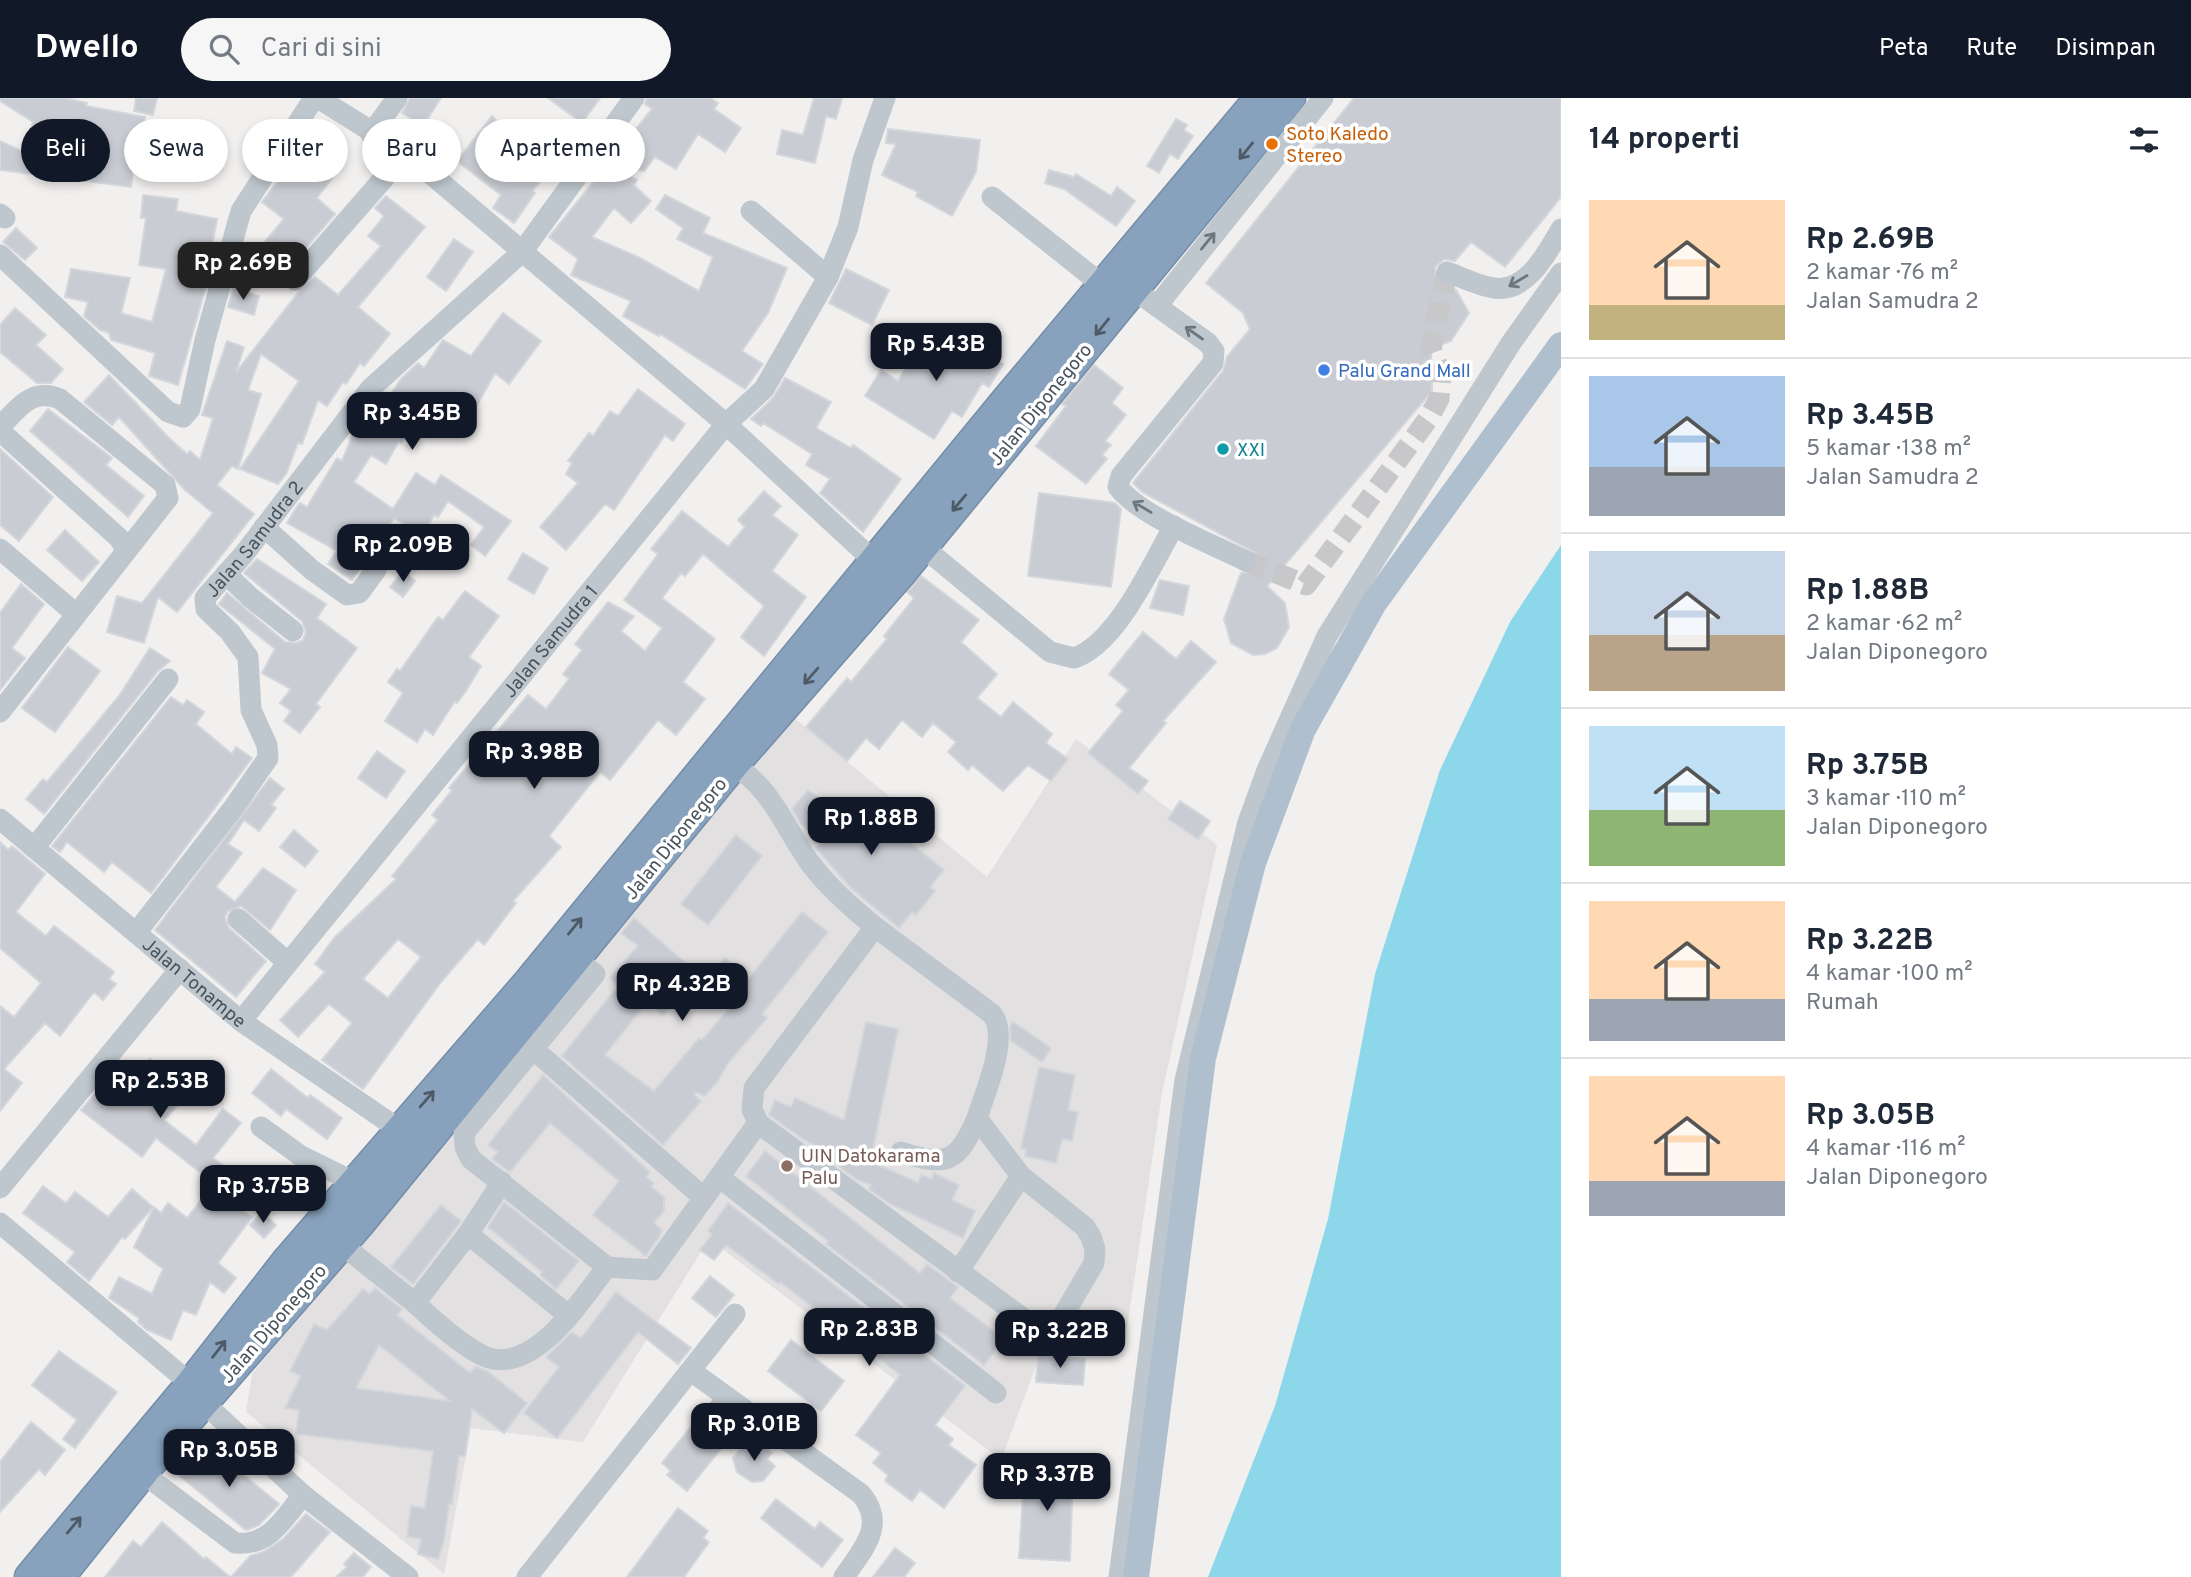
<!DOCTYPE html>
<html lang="id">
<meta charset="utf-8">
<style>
:root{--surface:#fff;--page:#f6f6f7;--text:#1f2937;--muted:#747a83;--line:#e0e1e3;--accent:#111827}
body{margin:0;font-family:Overpass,sans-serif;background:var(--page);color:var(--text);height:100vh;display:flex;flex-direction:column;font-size:26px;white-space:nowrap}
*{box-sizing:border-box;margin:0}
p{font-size:23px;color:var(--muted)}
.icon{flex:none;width:38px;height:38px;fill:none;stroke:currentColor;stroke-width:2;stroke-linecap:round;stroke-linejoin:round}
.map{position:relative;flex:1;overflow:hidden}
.drawer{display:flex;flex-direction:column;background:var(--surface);width:630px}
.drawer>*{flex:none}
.hud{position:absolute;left:21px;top:21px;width:665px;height:63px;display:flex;gap:14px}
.price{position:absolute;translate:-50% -60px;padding:0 16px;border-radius:14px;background:var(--accent);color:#fff;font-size:23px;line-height:46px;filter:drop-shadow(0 2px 4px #0008)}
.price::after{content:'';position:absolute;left:50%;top:42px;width:21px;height:16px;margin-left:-10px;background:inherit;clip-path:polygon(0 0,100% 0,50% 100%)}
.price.on{background:#222;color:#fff}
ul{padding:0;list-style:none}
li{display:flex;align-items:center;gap:21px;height:175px;padding:0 28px}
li+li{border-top:2px solid var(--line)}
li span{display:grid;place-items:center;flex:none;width:196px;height:140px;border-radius:0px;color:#555}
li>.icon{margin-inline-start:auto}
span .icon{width:84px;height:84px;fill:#fffc;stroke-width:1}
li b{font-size:30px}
h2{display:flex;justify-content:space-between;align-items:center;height:84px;padding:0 28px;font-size:30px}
.tag{padding:0 24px;border-radius:32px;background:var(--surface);box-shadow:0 4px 10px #0003;font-size:24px;line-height:63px}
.tag.on{background:var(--accent);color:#fff}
header{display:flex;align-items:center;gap:42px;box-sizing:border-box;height:98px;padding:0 35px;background:var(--accent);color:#fff}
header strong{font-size:33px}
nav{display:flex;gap:38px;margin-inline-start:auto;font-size:24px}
.search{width:490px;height:63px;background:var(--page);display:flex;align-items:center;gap:18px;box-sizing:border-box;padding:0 24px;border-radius:38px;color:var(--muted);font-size:26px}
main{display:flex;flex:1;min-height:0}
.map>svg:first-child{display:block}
</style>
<header>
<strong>Dwello</strong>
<div class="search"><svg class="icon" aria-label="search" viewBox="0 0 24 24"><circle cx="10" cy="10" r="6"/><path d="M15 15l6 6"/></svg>Cari di sini</div>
<nav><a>Peta</a><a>Rute</a><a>Disimpan</a></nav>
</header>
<main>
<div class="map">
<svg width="1561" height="1479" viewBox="0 0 1561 1479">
<rect width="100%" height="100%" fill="#f2efef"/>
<path fill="#e3e0e1" d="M792,618L987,779L1076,641L1217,747L1162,995L1124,1251L1049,1233L1001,1362L709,1141L583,1344L471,1330L444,1476L246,1314L252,1276Z"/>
<path fill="#8dd7ea" d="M1561,447V1479H1208L1275,1308L1328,1121L1375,876L1440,672L1510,524Z"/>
<path fill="#c9ccd2" stroke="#d3d6db" stroke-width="2" fill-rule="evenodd" d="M0,0H65L87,5L86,8L145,19L139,52L136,51L131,89L0,72V43L26,55L33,24L0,3Z
M136,0H157L153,17L134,13Z
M410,0H441L423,28L402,15Z
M548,0H600L582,25Z
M647,0H710L718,5L714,11L741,30L725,54L698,36L676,71L655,59L644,73L630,69L627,77L637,82L634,87L651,103L631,125L614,110L592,139L638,159L699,193L713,159L677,141L683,130L656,111L665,97L710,120L703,135L787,170L768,215L742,253L763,266L745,291L660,236L659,238L623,218L631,203L571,177L578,161L549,139L652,11L645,6Z
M814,0H842L836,21L826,18L815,65L777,56L782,32L803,37Z
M1354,0H1561V99L1505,169L1471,144L1455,163L1444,161L1435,169L1436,182L1456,192L1469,215L1451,243L1431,250L1432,293L1267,488L1285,505L1289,529L1277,550L1265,556L1253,557L1231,545L1224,521L1241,475L1253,474L1257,469L1256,455L1142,394L1133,385L1223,273L1227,259L1250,231L1243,215L1206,185Z
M492,18L518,46L520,44L551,71L532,93L535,95L514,125L493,110L501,97L457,63Z
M1176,21L1187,27L1184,32L1193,38L1178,61L1170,56L1159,75L1147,68Z
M888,31L980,42L976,74L952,118L916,98L918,94L882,77L896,46L886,45Z
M304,50L336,75L317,100L335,116L284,175L258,152L284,121L262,104Z
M1049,72L1074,79L1076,76L1111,98L1117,89L1135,103L1116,128L1064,91L1045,85Z
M143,97L178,101L176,113L217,121L206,181H208L178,287L149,278L155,255L111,242L109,235L100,232L84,218L88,204L65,199L71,171L130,180L121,215L152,224L166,171L139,167L146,120H141Z
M386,98L425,129L358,209L390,236L364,268L360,265L346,286L343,284L327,308L318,302L302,346L298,345L286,376L278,386L240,371L299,283L261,256L248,292L261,296L238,371L232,368L217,387L254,416L177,514L158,499L144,545L107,534L117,498L142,505L213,415L185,392L119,319L112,327L84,304L109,277L168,339L187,356L190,353L200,362L213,320L202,317L227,243L244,249L236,274L298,195L315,179L338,197L381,148L368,138L384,118L375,110Z
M16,130L37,150L25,162L3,144Z
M454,141L473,154L446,193L427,179Z
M846,171L889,192L872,227L829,205Z
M233,190L259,198L254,217L228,209Z
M15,210L46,237L36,247L63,271L51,285H37L0,254V227Z
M503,215L541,243L509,286L495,275L467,325L431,301L401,345L399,343L386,366L371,357L354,384L393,411L416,375L435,387L441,377L511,423L485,458L471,447L484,429L448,403L438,419L434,417L422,437L394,420L352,482L328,466L337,453L287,425L296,410L300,405L307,409L337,360L342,363L354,334L359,327L363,328L383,299L387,302L401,281L418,265L424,270L443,242L471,258Z
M944,229L1003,266L989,289L982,285L962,319L952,313L934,341L865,298L881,272L898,283L917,251L927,256Z
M1094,267L1123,290L1112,305L1126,317L1105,343L1111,347L1102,357L1107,361L1086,386L1036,348L1066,308L1062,306Z
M785,280L831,304L816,330L851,350L853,347L901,381L863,434L820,395L830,381L806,367L812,356L763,325L761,328L751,321L773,300Z
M638,291L685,326L673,343L665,337L614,412L605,406L566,452L540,429L578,385L566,376L572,365L568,363L589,335L593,338L610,313L618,318Z
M48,311L112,360L106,367L144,398L128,419L30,333Z
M0,351L53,399L19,443L0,427Z
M764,393L781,408L772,417L798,437L772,473L806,499L764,558L741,539L764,508L703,456L685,478L681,475L662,500L715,541L683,584L705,601L676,637L658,622L610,682L600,674L549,738L561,749L513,803L516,805L484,847L478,841L441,884L363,991L322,962L352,925L329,906L298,939L280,922L325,874L315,866L335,839L396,781L392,778L438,722L432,717L452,692L449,690L528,597L546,611L569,581L563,576L582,552L575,546L608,504L634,518L621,533L645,553L662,530L624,502L658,456L651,451L682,413L728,449L745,429L738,422ZM398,841L421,859L388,900L363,881Z
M1039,395L1115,405L1121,411L1111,489L1028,478Z
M65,432L99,464L82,483L47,452Z
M523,455L548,470L534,496L508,481Z
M257,461L326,506L317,520L357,550L316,606L320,609L300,635L284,623L291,613L280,605L291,591L262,575L275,551L219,506L227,495L285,544L297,545L303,542L306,534L302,523L244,475Z
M403,473L415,483L403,499L390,489Z
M921,478L979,522L961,544L997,576L977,600L1001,619L1013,604L1052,636L1046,645L1068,661L1051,683L1028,667L1003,693L972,667L968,672L948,654L956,644L933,625L922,639L902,622L879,651L866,640L847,663L806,629L847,580L851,584L887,541L884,538L914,500L907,494Z
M1160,482L1189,488L1183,517L1150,510Z
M21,486L44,506L12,550L25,560L0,592V515Z
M465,493L499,518L469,559L481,568L466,593L457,605L455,603L433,637L425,631L417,644L385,623L403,595L388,584L397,571L400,573L438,519L443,522Z
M1143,534L1176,561L1191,543L1216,564L1163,623L1166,625L1129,670L1148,683L1138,696L1088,655L1123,613L1116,607L1129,592L1109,576Z
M68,549L100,573L55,634L22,610Z
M150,550L170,563L158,573L44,716L26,701L43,681L47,684L119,598Z
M171,599L183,607L187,602L204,614L196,626L232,656L236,649L252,660L151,795L112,764L104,774L67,744L60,754L52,748Z
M377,653L405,673L386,700L358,680Z
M270,680L284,691L271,707L276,710L259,733L244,722L228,746L242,755L216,789L235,804L263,770L296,792L270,832L241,808L228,813L225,819L229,830L266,863L236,899L155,832Z
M808,692L842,716L855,700L867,709L864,713L886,731L894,721L917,740L912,746L944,772L930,789L935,793L916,817L912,814L899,830L850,789L816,750L821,744L800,725L792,711Z
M1180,703L1210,723L1198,741L1168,721Z
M294,732L318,753L305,769L280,749Z
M736,737L762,758L708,827L681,806Z
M0,744L8,752L12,748L45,776L16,814L46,838L54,828L114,874L109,881L116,886L103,902L94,894L60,938L45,925L4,971L22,985L0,1013V908L14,919L41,885L0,850Z
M802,814L828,834L762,916L767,920L728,965L718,983L705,998L696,994L694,997L701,1003L663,1047L562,958L618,888L610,880L638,848L621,835L634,820L698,876L663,918L647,904L605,957L654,993L699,940L702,942L737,901L710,879L725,860L749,880Z
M866,924L898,931L872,1055L883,1061L881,1068L918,1085L921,1077L932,1081L934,1075L959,1087L952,1102L975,1113L963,1140L890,1106L869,1091L871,1087L856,1081L827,1059L829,1054L804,1042L769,1017L775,1002L791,1009L795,1000L844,1022Z
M1013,924L1051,950L1042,964L1011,943L1010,928Z
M150,961L187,997L164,1022L196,1047L223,1011L241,1025L213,1060L226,1070L214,1085L156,1040L142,1059L81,1012L95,996L109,1005Z
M1039,969L1075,977L1068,1012L1078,1014L1072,1043L1062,1041L1056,1065L1025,1058L1026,1051L1021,1050Z
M271,971L308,1000L310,997L342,1020L327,1041L286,1011L281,1018L252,995Z
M543,977L650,1074L646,1079L654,1085L651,1089L664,1099V1113L654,1125L662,1132L659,1139L646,1158L593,1117L619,1083L550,1025L510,1074L492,1061L498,1054L488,1047Z
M765,1053L920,1175L927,1166L958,1189L950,1200L1004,1241L984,1267L826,1146L828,1143L746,1078Z
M43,1088L66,1105L75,1094L108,1119L132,1091L153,1109L125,1141L122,1139L89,1183L67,1164L75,1154L23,1115Z
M211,1089L252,1119L218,1165L236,1180L224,1195L210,1184L196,1217L183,1212L171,1242L147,1232L138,1224L139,1220L109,1200L119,1179L152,1196L163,1171L134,1149L154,1109L161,1115L168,1105L187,1120Z
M504,1104L579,1163L556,1191L540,1177L542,1174L488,1129Z
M728,1105L965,1288L935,1327L953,1341L949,1347L976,1367L944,1410L920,1392L912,1403L885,1383L888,1377L873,1365L881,1355L856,1337L900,1277L780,1184L779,1186L726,1147L714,1162L700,1152L712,1136L708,1133Z
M441,1107L461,1123L413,1186L391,1169Z
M262,1114L276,1127L264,1140L250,1127Z
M710,1178L734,1197L716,1219L692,1200Z
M375,1190L402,1211L397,1217L470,1275L475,1269L487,1273L527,1305L504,1335L472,1311L465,1358H459L452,1406H449L444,1443L438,1461L418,1456L421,1441L407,1439L411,1408L425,1410L433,1353L296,1336L299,1312L285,1310L301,1278L290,1273L314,1226L327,1232L363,1191L369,1196ZM379,1247L450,1303L356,1290Z
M616,1194L691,1250L678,1266L638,1234L557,1340L524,1315L559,1269L546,1259L572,1234L581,1240Z
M791,1242L844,1283L821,1313L768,1273Z
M59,1253L117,1294L75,1350L63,1341L77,1322L32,1287Z
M1038,1257L1085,1261L1083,1287L1036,1284Z
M697,1321L703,1333L716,1334L727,1343L687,1393L667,1377L671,1373L662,1365Z
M31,1324L65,1352L45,1377L39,1371L0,1414V1364Z
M758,1344L772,1355L767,1361L775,1368L763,1383L752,1384L737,1374L733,1360L743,1348L750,1354Z
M206,1346L279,1406L259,1427L246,1432L180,1378Z
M1025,1365L1073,1372L1070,1463L1019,1460Z
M776,1401L815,1431L820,1424L843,1442L822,1469L761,1420Z
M678,1410L708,1433L703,1440L709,1444L684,1479H627Z
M306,1416L330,1434L291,1479H231L250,1458L263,1454L283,1441Z
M162,1424L204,1461L206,1459L230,1479H105L133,1443L141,1449Z
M895,1450L915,1465L904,1479H873Z
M354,1455L371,1469L363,1479H336L347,1469L344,1466Z"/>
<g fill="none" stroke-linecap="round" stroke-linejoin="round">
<path stroke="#c8c8ca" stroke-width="21" stroke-dasharray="21 10" stroke-linecap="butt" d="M1246,463L1306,487L1428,321L1439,301L1441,276L1431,250L1447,174"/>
<g stroke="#748da8" stroke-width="33">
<path id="highway" d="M30,1479L191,1286L288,1162L529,884L1006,303L1260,0
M59,1479L147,1369L358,1127L733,667L900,476L1290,0"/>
</g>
<g stroke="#bec7ce" stroke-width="21">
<path d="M318,0L406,55L726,326L874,463"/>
<path d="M371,36L397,0"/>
<path d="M992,99L1105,189"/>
<path d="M751,113L828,179"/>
<path d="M0,116L5,120"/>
<path d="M0,157L168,314L183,319L190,311L205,242L241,113L314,0"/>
<path d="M1447,174C1461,179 1479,188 1494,190C1527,195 1547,155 1561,131"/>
<path d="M295,182L406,55"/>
<path d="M1133,191L1208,245L1214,253L1213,265L1121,378L1118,389C1140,418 1212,446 1246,463"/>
<path d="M1157,208L1323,0"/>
<path d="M0,329C18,310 32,289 60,301L165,387L168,400L0,614"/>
<path d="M0,333L119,440L126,452"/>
<path d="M264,429L312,472L347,497L359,495L376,472"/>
<path d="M923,449L1050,554L1074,560C1117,546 1152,466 1174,428"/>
<path d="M0,451L76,516"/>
<path d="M226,476L250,499L293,533"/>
<path d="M733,667C771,688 786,732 810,765C829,790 851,809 875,829L754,990L752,1011L758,1025L1028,1224L1053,1227L1061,1221L1094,1165L1095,1151L1091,1139L1085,1129L1021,1078L977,1020C985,994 1010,939 992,916L875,829"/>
<path id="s1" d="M0,721L241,923L400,1032"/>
<path d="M34,750L168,581"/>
<path d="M238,821L287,864"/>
<path id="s2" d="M136,835L234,709L268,660L267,647L251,612L248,559L230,534L206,511L205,500L244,456L370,291L522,154L634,0"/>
<path d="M577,861L595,876L464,1035L465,1049L471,1061L607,1169L652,1172L758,1025"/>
<path id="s3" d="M241,923L726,326L764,291L828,179L848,129L863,62L885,0"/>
<path d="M532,950L704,1100"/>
<path d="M261,1029L301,1058L354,1084"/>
<path d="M901,1054C946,1069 958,1065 977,1020"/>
<path d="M719,1079L996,1295"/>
<path d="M502,1084L468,1136L415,1205C432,1221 467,1253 489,1260C537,1274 582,1200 607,1169"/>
<path d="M0,1090L180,871"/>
<path d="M0,1125L191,1286"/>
<path d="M468,1136L568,1217"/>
<path d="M341,1146L415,1205"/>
<path d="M958,1174L1021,1078"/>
<path d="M691,1273L861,1396C887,1427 863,1451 844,1479"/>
<path d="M204,1305L303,1397L408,1479"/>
<path d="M710,1322L727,1300"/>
<path d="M132,1367L235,1445C269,1449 284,1420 303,1397"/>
<path d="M527,1479L735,1216"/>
<path d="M1119,1479L1185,982L1248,724L1267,672L1327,538L1511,245L1561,175"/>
</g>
<path stroke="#b0bfcd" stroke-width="26" d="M1136,1479L1203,960L1253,765L1303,631L1374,505L1561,247"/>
<use href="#highway" stroke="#88a2bd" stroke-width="30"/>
</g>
<defs><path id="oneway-shaft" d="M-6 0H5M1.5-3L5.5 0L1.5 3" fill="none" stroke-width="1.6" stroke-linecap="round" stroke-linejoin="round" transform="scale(1.75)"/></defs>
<g stroke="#4e5b66">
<use href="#oneway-shaft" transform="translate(1246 53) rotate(129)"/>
<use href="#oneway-shaft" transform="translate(1102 229) rotate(129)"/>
<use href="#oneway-shaft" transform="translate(959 405) rotate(130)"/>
<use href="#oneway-shaft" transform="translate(811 578) rotate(131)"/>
<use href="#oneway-shaft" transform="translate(575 828) rotate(-51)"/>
<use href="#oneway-shaft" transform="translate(427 1001) rotate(-49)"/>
<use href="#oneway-shaft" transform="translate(219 1251) rotate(-52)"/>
<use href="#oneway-shaft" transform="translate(74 1427) rotate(-50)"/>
</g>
<g stroke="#6b767e">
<use href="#oneway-shaft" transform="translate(1208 143) rotate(-51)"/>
<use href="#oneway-shaft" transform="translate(1518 183) rotate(149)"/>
<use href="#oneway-shaft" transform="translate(1194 235) rotate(-145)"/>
<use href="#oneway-shaft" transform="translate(1142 409) rotate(-149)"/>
</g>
<circle fill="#e8710a" stroke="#fff" stroke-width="2.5" cx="1272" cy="46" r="7"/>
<circle fill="#3f7fe0" stroke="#fff" stroke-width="2.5" cx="1324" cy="272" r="7"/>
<circle fill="#0f9aa8" stroke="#fff" stroke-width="2.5" cx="1223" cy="351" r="7"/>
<circle fill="#8d6e63" stroke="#fff" stroke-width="2.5" cx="787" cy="1068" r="7"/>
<g text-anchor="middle" stroke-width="7" stroke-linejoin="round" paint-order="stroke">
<g font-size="19" fill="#c56008" stroke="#fff" text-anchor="start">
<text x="1286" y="42">Soto Kaledo<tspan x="1286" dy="22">Stereo</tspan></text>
</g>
<g font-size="19" fill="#366cbe" stroke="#fff" text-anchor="start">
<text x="1338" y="279">Palu Grand Mall</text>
</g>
<g font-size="19" fill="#48535c" stroke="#fff">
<text transform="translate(1040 306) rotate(-51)" y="7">Jalan Diponegoro</text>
<text dy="7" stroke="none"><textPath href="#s2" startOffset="476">Jalan Samudra 2</textPath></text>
<text dy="7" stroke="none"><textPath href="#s3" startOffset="490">Jalan Samudra 1</textPath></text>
<text transform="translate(675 740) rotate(-51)" y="7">Jalan Diponegoro</text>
<text dy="7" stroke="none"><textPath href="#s1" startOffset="254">Jalan Tonampe</textPath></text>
<text transform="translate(273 1225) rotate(-49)" y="7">Jalan Diponegoro</text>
</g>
<g font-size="19" fill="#0d838f" stroke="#fff" text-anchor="start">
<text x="1237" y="358">XXI</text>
</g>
<g font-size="19" fill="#785e54" stroke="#fff" text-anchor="start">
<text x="801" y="1064">UIN Datokarama<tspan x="801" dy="22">Palu</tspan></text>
</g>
</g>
</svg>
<b class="price on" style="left:243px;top:204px">Rp 2.69B</b>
<b class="price" style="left:936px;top:285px">Rp 5.43B</b>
<b class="price" style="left:412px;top:354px">Rp 3.45B</b>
<b class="price" style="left:403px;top:486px">Rp 2.09B</b>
<b class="price" style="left:534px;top:693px">Rp 3.98B</b>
<b class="price" style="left:871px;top:759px">Rp 1.88B</b>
<b class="price" style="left:682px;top:925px">Rp 4.32B</b>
<b class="price" style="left:160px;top:1022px">Rp 2.53B</b>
<b class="price" style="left:263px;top:1127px">Rp 3.75B</b>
<b class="price" style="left:869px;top:1270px">Rp 2.83B</b>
<b class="price" style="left:1060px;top:1272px">Rp 3.22B</b>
<b class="price" style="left:754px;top:1365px">Rp 3.01B</b>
<b class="price" style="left:229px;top:1391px">Rp 3.05B</b>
<b class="price" style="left:1047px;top:1415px">Rp 3.37B</b>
<div class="hud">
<a class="tag on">Beli</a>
<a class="tag">Sewa</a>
<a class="tag">Filter</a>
<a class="tag">Baru</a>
<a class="tag">Apartemen</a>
</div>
</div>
<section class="drawer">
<h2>14 properti<svg class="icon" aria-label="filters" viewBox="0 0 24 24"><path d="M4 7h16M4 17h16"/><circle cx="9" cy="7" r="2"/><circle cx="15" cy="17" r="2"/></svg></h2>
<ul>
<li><span style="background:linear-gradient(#ffd9b3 75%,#c2b280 0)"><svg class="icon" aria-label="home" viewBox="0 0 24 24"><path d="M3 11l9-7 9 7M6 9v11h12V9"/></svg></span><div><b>Rp 2.69B</b><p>2 kamar · 76 m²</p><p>Jalan Samudra 2</p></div></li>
<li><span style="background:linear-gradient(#a9c7e8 65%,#9aa5b1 0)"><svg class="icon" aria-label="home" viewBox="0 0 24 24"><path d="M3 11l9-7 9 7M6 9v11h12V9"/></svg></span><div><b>Rp 3.45B</b><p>5 kamar · 138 m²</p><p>Jalan Samudra 2</p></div></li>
<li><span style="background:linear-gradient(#c9d6e8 60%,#b9a48a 0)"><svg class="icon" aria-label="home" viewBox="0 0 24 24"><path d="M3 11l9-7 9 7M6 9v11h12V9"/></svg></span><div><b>Rp 1.88B</b><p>2 kamar · 62 m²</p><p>Jalan Diponegoro</p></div></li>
<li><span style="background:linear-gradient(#bfe0f5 60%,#8fb573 0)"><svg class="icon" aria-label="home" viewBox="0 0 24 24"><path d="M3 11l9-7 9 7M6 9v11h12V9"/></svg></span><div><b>Rp 3.75B</b><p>3 kamar · 110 m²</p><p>Jalan Diponegoro</p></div></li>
<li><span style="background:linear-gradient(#ffd9b3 70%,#9aa5b1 0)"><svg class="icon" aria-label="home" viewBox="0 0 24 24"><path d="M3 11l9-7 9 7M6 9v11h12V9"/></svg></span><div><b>Rp 3.22B</b><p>4 kamar · 100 m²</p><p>Rumah</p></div></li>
<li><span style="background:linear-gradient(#ffd9b3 75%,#9aa5b1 0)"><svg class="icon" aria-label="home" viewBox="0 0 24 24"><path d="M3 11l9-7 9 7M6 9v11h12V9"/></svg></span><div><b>Rp 3.05B</b><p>4 kamar · 116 m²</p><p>Jalan Diponegoro</p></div></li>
</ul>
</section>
</main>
